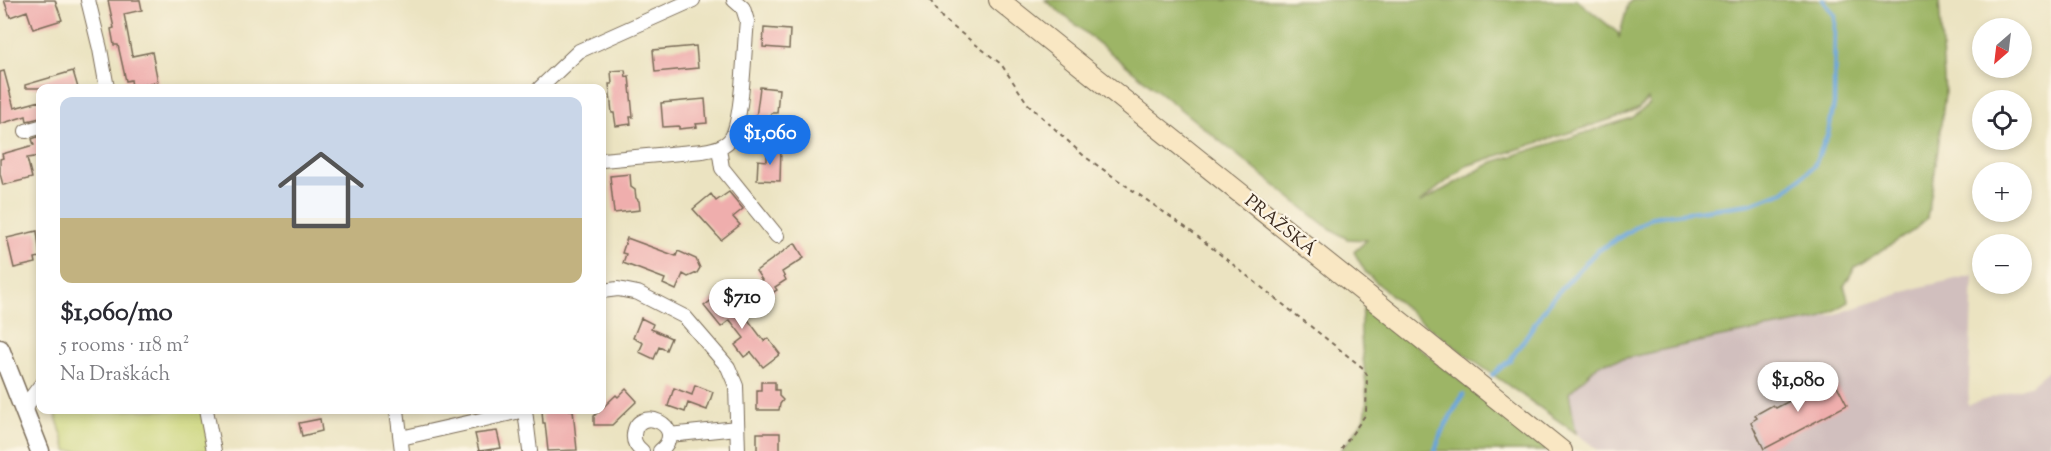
<!DOCTYPE html>
<meta charset="utf-8">
<style>
:root{--surface:#fff;--page:#f7f7f7;--text:#2b2b33;--muted:#7c7c81;--accent:#1a73e8}
body{margin:0;font-family:"Sorts Mill Goudy",serif;background:var(--page);color:var(--text);height:100vh;display:flex;flex-direction:column;font-size:22px;white-space:nowrap}
*{box-sizing:border-box;margin:0}
p{font-size:20px;color:var(--muted)}
.icon{flex:none;width:33px;height:33px;fill:none;stroke:currentColor;stroke-width:2;stroke-linecap:round;stroke-linejoin:round}
.map{position:relative;flex:1;overflow:hidden}
.side{position:absolute;left:36px;top:84px;width:570px;height:330px;display:flex;flex-direction:column;background:var(--surface);border-radius:12px;box-shadow:0 3px 9px #0003}
.side>*{flex:none}
.needle{width:39px;rotate:208deg}
.buttons{position:absolute;left:1972px;top:18px;display:grid;gap:12px}
.buttons a{display:grid;place-items:center;width:60px;height:60px;border-radius:50%;background:var(--surface);box-shadow:0 3px 9px #0003;font-size:30px}
.price{position:absolute;translate:-50% -51px;padding:0 14px;border-radius:21px;background:#fff;color:#222;font-size:20px;line-height:39px;filter:drop-shadow(0 2px 3px #0008)}
.price::after{content:'';position:absolute;left:50%;top:36px;width:18px;height:14px;margin-left:-9px;background:inherit;clip-path:polygon(0 0,100% 0,50% 100%)}
.price.selected{background:var(--accent);color:#fff}
ul{padding:0;list-style:none}
li{display:grid;align-content:center;gap:12px;height:318px;padding:0 24px}
li span{display:grid;place-items:center;height:186px;border-radius:12px;color:#555}
li>.icon{margin-inline-start:auto}
span .icon{width:108px;height:108px;fill:#fffc;stroke-width:1}
li b{font-size:26px}
.map>svg:first-child{display:block}
</style>
<div class="map">
<svg width="2051" height="451" viewBox="0 0 2051 451">
<rect width="100%" height="100%" fill="#fcf5e5"/>
<filter id="ink" filterUnits="userSpaceOnUse"><feTurbulence type="fractalNoise" baseFrequency=".0167" numOctaves="2"/><feDisplacementMap in="SourceGraphic" scale="12" xChannelSelector="R" yChannelSelector="G"/><feConvolveMatrix kernelMatrix="1 2 1 2 8 2 1 2 1" color-interpolation-filters="sRGB"/></filter>
<filter id="wash" filterUnits="userSpaceOnUse"><feTurbulence type="fractalNoise" baseFrequency=".008" numOctaves="4" result="noise"/><feDisplacementMap in="SourceGraphic" scale="24" xChannelSelector="R" yChannelSelector="G"/><feGaussianBlur stdDeviation="1.35" result="paint"/><feColorMatrix in="noise" values="0 0 0 0 0 0 0 0 0 0 0 0 0 0 0 0 0 1.4 0 .05"/><feComposite in="paint" operator="in"/></filter>
<g filter="url(#wash)">
<rect width="100%" height="100%" fill="#ebe3c1"/>
<path fill="#d1bfbe" d="M1973,275L1968,405L2029,386L2051,368V451H1599L1576,433L1568,393L1599,364L1721,337L1820,319L1921,287Z"/>
<path fill="#c7d375" stroke="#817e4a" stroke-width="1.5" d="M54,410H206L214,451H67Z"/>
<path fill="#9db566" stroke="#6c7042" stroke-width="1.5" fill-rule="evenodd" d="M1045,0H1577L1618,33L1619,38L1628,4L1632,0H1939L1945,94L1934,179L1927,218L1913,231L1855,267L1844,286L1849,302L1820,319L1721,337L1599,364L1569,393L1576,433L1475,362L1417,318L1366,273L1354,252L1367,240L1347,239L1323,224ZM1648,99L1649,104L1632,118L1493,162L1419,203L1466,166L1624,115L1638,109Z
M1366,305L1548,451H1340C1347,443 1364,422 1366,412C1371,383 1352,324 1366,305Z"/>
<g fill="none" stroke-linecap="round" stroke-linejoin="round">
<path stroke="#69a5da" stroke-width="4.5" d="M1492,375L1510,360L1551,300L1596,252L1652,217L1750,204L1784,192L1814,166L1828,134L1834,104L1835,16L1823,0
M1435,451L1441,433L1463,395"/>
</g>
<g id="blocks">
<path fill="#efaead" d="M4,0H55L62,20L33,29L27,11L10,17Z
M108,0H140L142,10L124,14L132,56L152,52L158,82L132,87L131,80L126,81L118,45H114L111,29L114,28Z
M764,28L790,30L789,49L763,47Z
M696,46L698,68L655,72L653,50Z
M625,70L626,77L629,76L633,117H630L631,124L616,126L614,113H612L609,84H612L611,71Z
M4,71L14,108L40,101V118L27,121L26,116L0,124V72Z
M73,71L78,88H25V85Z
M760,87L779,89L777,113H771L770,126L755,125Z
M705,99L707,123L696,124L697,127L679,129V126L663,127L661,103Z
M40,136V156L27,158L32,178L3,185L0,174V159L3,158L2,154L34,145L32,139Z
M767,148H781L780,181L757,180L758,160L767,161Z
M630,174L631,187L635,190L636,198L639,201L640,210L614,213L610,176Z
M729,192L743,209L733,217L740,225L721,240L693,209L711,194L716,201Z
M37,231L40,257L35,258L36,263L14,268L7,238Z
M627,238L676,256L678,251L696,259L700,268L697,273L688,277L683,274L676,290L663,284L665,279L623,263L626,254L622,253Z
M795,243L804,258L782,272L786,280L775,287L777,290L767,296L758,282L762,280L756,271Z
M721,293L729,305L736,299L744,310L747,316L746,317L764,341L768,338L780,354L763,367L751,352L744,357L735,345L744,338L730,320L721,327L704,306Z
M641,318L653,324L651,329L671,338L666,350L659,347L654,359L639,352L643,343L633,338Z
M1833,378L1847,405L1764,449L1751,422L1757,418L1755,415L1773,405L1776,408Z
M761,382H775V390H779V396L783,400L780,404L779,410H757V390H761Z
M695,385L713,392L707,410L688,403L685,412L668,406L674,388L692,395Z
M626,389L637,401L612,425H594V416L616,395L618,397Z
M542,410H573L577,450L548,451L545,423H543Z
M320,419L322,431L302,436L299,423Z
M497,431L501,448L479,451L475,434Z
M757,433H780V451H757Z"/>
</g>
</g>
<g filter="url(#ink)">
<use href="#blocks" fill-opacity="0" stroke="#796b57" stroke-width="1.5"/>
<g fill="none" stroke-linecap="round" stroke-linejoin="round">
<g stroke="#796b57" stroke-width="16">
<path id="minor" d="M88,0L100,49L107,88
M540,88L579,51L693,0
M26,131L40,127
M719,148L722,168L777,236
M602,160L703,151C714,149 726,147 732,137C743,117 744,47 747,21L743,8L734,0
M602,291L618,289L638,293L685,317L728,367L736,386L738,451
M206,410L214,451
M397,410L402,451
M525,410L530,451
M25,412L31,398L40,386
M669,435L737,428
M401,438L525,410
M642,451C637,447 633,442 634,435C636,403 690,426 660,451"/>
</g>
<g stroke="#796b57" stroke-width="21">
<path id="tertiary" d="M0,349L40,451"/>
</g>
<g stroke="#796b57" stroke-width="22">
<path id="secondary" d="M999,0L1562,451"/>
</g>
<path stroke="#796b57" stroke-width="2" stroke-dasharray="4.5 4.5" stroke-linecap="butt" d="M930,0L943,19L1001,64L1028,104L1084,156L1192,232L1363,368L1367,375L1366,414L1340,451"/>
<use href="#minor" stroke="#fff" stroke-width="14"/>
<use href="#tertiary" stroke="#fff" stroke-width="18"/>
<use href="#secondary" stroke="#f9e7c3" stroke-width="20"/>
</g>
</g>
<g text-anchor="middle" stroke-width="4.5" stroke-linejoin="round" paint-order="stroke">
<g font-size="18" fill="#3b2a1e" stroke="#fcf5e5">
<text transform="translate(1281 225) rotate(39)" y="6">PRAŽSKÁ</text>
</g>
</g>
</svg>
<div class="buttons">
<a><svg class="needle" viewBox="-14 -14 28 28"><path d="M0-13l5 13h-10z" fill="#e53935"/><path d="M0 13l5-13h-10z" fill="#7c7c81"/></svg></a>
<a><svg class="icon" aria-label="locate" viewBox="0 0 24 24"><circle cx="12" cy="12" r="6"/><path d="M12 2v4M12 18v4M2 12h4M18 12h4"/></svg></a>
<a>+</a>
<a>−</a>
</div>
<b class="price selected" style="left:770px;top:166px">$1,060</b>
<b class="price" style="left:742px;top:330px">$710</b>
<b class="price" style="left:1798px;top:413px">$1,080</b>
<section class="side">
<ul>
<li><span style="background:linear-gradient(#c9d6e8 65%,#c2b280 0)"><svg class="icon" aria-label="home" viewBox="0 0 24 24"><path d="M3 11l9-7 9 7M6 9v11h12V9"/></svg></span><div><b>$1,060/mo</b><p>5 rooms · 118 m²</p><p>Na Draškách</p></div></li>
</ul>
</section>
</div>
